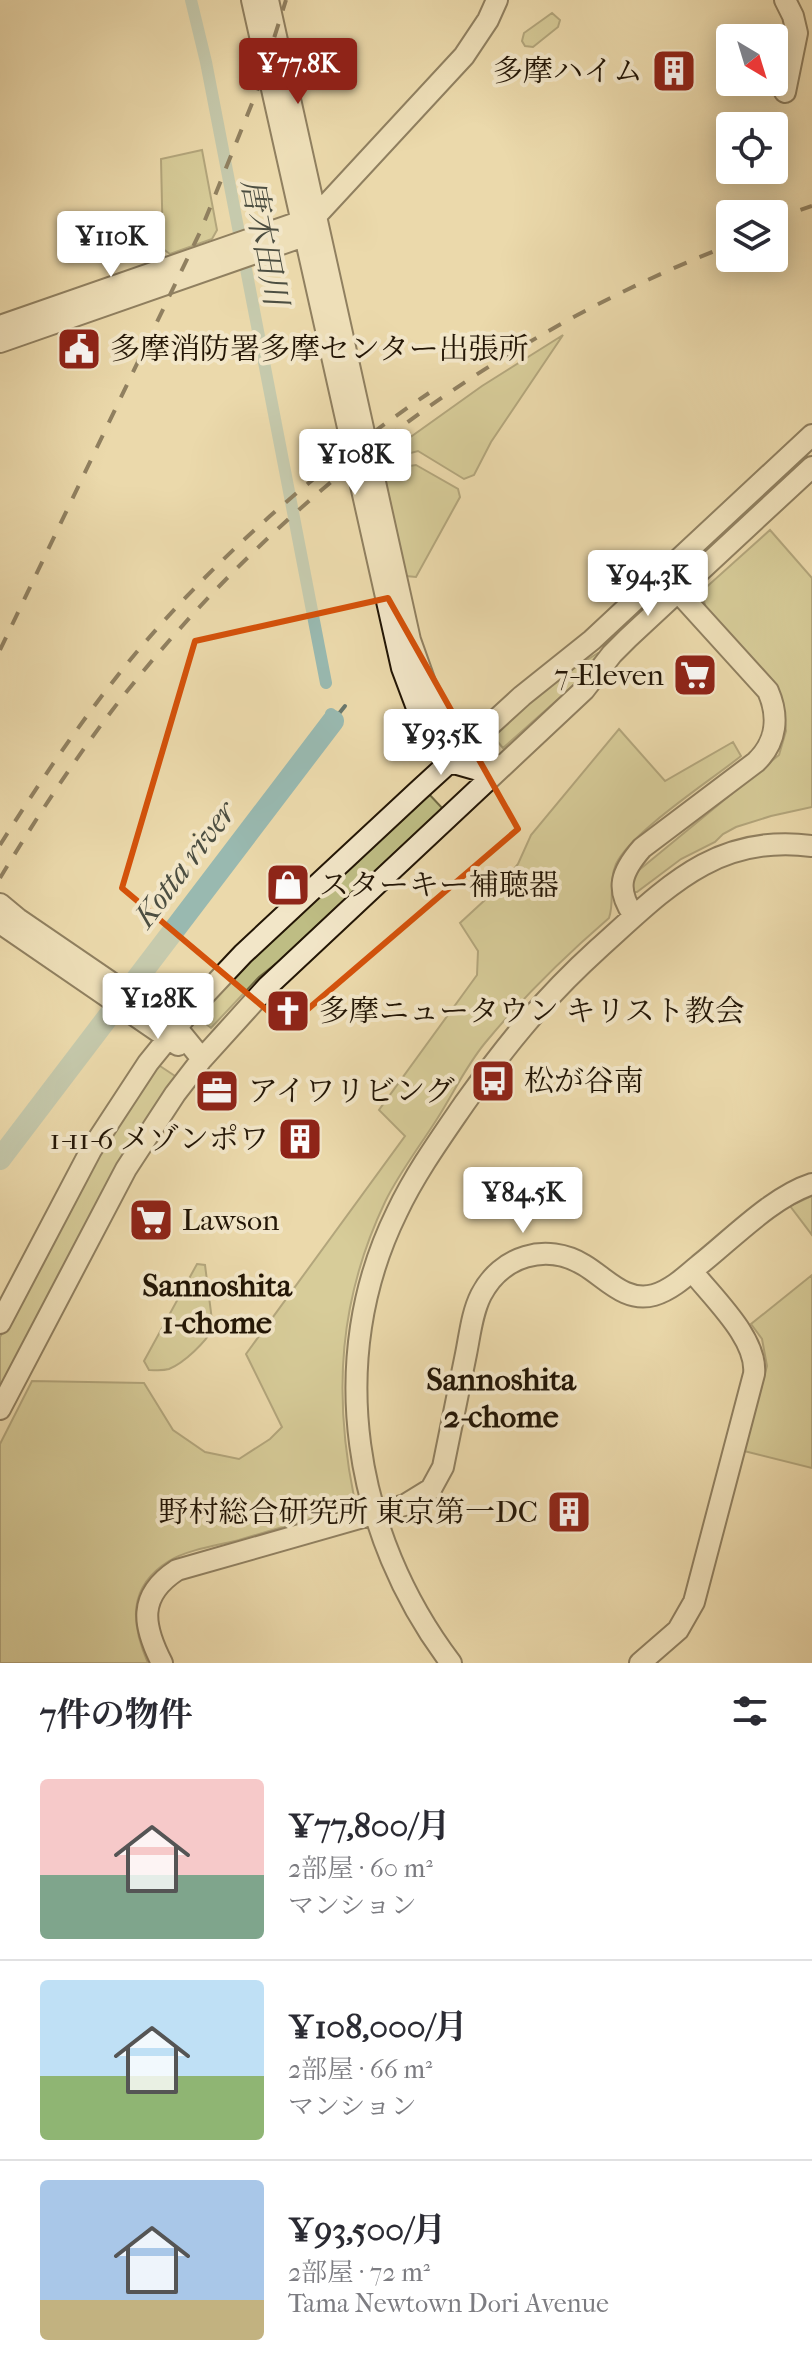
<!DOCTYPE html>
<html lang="ja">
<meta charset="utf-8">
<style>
:root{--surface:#fff;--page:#f7f7f7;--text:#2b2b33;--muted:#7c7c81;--line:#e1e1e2;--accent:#8f2418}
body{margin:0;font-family:"IM FELL French Canon","Noto Serif JP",serif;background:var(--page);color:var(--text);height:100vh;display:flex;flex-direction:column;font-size:30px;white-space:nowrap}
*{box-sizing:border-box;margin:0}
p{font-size:26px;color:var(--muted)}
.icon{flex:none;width:44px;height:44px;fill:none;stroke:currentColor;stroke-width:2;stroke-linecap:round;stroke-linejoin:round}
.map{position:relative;height:1663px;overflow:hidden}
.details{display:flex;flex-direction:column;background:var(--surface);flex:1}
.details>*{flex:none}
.needle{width:52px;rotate:142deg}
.fabs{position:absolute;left:716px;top:24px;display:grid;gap:16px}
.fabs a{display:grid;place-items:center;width:72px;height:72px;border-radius:8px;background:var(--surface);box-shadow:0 4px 20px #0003;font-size:40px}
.price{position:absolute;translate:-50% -68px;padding:0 18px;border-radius:8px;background:#fff;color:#222;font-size:26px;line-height:52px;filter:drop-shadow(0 2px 4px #0008)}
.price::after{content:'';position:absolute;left:50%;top:48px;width:24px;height:18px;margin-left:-12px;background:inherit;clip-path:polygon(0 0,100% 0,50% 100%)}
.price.active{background:var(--accent);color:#fff}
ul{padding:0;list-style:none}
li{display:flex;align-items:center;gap:24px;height:200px;padding:0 40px}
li+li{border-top:2px solid var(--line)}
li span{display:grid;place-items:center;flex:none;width:224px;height:160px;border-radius:8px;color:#555}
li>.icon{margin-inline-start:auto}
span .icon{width:96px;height:96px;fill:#fffc;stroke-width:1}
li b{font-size:34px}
h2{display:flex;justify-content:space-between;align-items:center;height:96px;padding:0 40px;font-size:34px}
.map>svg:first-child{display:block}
</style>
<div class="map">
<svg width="812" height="1663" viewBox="0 0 812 1663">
<rect width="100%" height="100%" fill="#ebd9ab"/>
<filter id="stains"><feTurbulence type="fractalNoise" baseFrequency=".0025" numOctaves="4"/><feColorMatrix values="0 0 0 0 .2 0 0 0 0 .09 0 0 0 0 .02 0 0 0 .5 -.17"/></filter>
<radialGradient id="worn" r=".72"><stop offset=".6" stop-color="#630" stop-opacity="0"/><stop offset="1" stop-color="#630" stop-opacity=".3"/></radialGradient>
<path fill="#bebd84" stroke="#706944" stroke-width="2" d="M552,13L560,20L558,27L533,47L525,46L522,41L524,33Z
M202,150L217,230L212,239L170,254L163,249L161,159Z
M563,335L491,442L474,475L464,479L418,451L388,459L384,456L482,386Z
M416,465L458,489L460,497L416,577L406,576L385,478L390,469Z
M770,530L812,578V807L771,816L736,827L723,834L715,842L681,859L637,892H631L633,875L779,755L786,731L783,703L769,680L706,610L702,591Z
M598,653L600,656L583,677L503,748L491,734L548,684Z
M619,729L665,781L733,742L741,756C710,781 631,832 616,864C608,883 615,901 609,918C565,956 523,997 485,1043C466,1066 453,1094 437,1119C420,1146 399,1173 385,1202C339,1299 333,1393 354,1497L346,1509C310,1519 275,1529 239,1540C219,1545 186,1550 169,1561C127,1587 131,1624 148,1663H0V1444L32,1381L144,1383L173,1430L205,1452L239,1459L270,1439L282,1427L246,1354L405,1136L379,1110L477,975L478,951L460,923L499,887L518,864L531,835Z
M427,792L444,810L301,944L259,977L211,1028L196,1016L246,963Z
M157,1064L178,1078L0,1396V1337L98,1152Z
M812,1196V1235L790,1206Z
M197,1264L205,1265L213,1328C206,1342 184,1363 169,1369C162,1371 156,1370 149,1370L144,1361Z
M812,1275V1468L744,1451L767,1366L762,1339L751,1324Z"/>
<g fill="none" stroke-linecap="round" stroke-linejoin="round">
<path stroke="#69776c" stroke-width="4" d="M333,721L345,706"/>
<path stroke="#99b9b0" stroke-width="12" d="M191,0L206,62L326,683
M331,714L333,721"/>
<path stroke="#99b9b0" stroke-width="22" d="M0,1159L333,721"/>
<g stroke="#221505" stroke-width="24">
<path id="secondary" d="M252,0L402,668L417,708L450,762L478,770L501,765
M268,0L410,640L431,699L461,751L463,763
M785,0L793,16L797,33L785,92
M0,326L311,218
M0,342L304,236L315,217L464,56L488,20L497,0
M0,904L18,919L176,1027L202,1059
M634,916C615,889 621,872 642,848L756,762C777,742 779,716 768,691L670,583
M0,923L178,1045
M0,1323L91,1150L148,1063L195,1005L243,954L418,791L522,696L592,640L812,435
M0,1409L126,1169L175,1094L202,1059L268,986L584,690L612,654L628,638L812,467
M162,1663C143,1626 137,1596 177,1570L405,1505L431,1489L443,1467C451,1429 458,1392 466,1354C470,1334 472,1313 481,1295C501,1256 546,1242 584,1265C606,1278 625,1303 654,1295C671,1290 685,1277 699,1265C732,1239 772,1197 812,1184
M451,1663C354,1535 324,1360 397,1212C415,1174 440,1139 464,1104C506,1045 544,998 598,949C665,889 715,833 812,846
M640,1663L678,1630L694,1602L754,1374C758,1339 713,1298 692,1271"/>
</g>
<use href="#secondary" stroke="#f2e6c8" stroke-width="20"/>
<path stroke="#221505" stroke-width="4" stroke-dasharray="14 14" stroke-linecap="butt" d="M774,219L812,206
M0,650L201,230L259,86L286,0
M0,845C39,783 80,722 126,665C211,561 318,468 429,393
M0,878C43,807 88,738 141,674C296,485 502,333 730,245"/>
</g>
<path d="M0 0H812V1663H0ZM388,598L518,829L287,1027L122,888L195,641Z" fill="#ebd9ab" fill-opacity=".55" fill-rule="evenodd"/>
<path fill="none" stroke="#d4520b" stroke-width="6" stroke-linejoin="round" d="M388,598L518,829L287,1027L122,888L195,641Z"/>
<defs>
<g id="building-square" transform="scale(2.3)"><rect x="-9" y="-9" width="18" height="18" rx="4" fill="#8f2418" stroke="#f2e6c8"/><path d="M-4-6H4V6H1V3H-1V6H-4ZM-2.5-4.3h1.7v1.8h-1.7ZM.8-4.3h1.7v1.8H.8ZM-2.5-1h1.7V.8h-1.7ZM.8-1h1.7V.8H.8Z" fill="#fff"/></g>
<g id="civic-square" transform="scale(2.3)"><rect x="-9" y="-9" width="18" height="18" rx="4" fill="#8f2418" stroke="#f2e6c8"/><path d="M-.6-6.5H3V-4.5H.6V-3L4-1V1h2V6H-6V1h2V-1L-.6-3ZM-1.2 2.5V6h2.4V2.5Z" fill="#fff"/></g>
<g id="supermarket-square" transform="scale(2.3)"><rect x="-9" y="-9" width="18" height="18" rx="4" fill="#8f2418" stroke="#f2e6c8"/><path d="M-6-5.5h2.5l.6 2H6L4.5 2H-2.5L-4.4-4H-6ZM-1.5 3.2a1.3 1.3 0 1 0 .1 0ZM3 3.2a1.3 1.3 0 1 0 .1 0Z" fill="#fff"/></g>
<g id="shop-square" transform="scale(2.3)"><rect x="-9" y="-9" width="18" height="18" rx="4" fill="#8f2418" stroke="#f2e6c8"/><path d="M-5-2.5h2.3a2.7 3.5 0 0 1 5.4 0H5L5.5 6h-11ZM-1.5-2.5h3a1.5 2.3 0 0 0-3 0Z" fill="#fff"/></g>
<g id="church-square" transform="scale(2.3)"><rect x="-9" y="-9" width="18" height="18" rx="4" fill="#8f2418" stroke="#f2e6c8"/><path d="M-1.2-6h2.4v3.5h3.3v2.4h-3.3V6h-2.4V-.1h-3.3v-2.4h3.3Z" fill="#fff"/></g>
<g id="bus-square" transform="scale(2.3)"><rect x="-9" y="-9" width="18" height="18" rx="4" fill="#8f2418" stroke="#f2e6c8"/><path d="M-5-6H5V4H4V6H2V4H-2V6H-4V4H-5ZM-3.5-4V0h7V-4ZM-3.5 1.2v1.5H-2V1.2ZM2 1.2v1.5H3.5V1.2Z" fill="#fff"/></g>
<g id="office-square" transform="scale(2.3)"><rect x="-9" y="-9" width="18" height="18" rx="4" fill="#8f2418" stroke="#f2e6c8"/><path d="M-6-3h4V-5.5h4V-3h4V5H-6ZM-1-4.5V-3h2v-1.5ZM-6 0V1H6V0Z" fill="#fff"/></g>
</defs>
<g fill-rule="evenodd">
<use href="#building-square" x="674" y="71"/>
<use href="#civic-square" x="79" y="349"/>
<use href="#supermarket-square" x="695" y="675"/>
<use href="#shop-square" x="288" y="885"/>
<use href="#church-square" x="288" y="1011"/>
<use href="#bus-square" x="493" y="1081"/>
<use href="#office-square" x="217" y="1091"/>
<use href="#building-square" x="300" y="1139"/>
<use href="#supermarket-square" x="151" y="1220"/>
<use href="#building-square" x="569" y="1512"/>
</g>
<g text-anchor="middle" stroke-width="8" stroke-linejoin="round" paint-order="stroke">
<g font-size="30" fill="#221505" stroke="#f2e6c8" text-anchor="start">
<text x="643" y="81" text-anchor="end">多摩ハイム</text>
<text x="110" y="359">多摩消防署多摩センター出張所</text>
<text x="664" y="685" text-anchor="end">7-Eleven</text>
<text x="319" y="895">スターキー補聴器</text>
<text x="319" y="1021">多摩ニュータウン キリスト教会</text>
<text x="524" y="1091">松が谷南</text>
<text x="248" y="1101">アイワリビング</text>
<text x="269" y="1149" text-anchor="end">1-11-6 メゾンポワ</text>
<text x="182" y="1230">Lawson</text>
<text x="538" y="1522" text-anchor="end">野村総合研究所 東京第一DC</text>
</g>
<g font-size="32" font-style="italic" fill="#4c4e41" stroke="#f2e6c8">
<text transform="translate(265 242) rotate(79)" y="11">唐木田川</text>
<text transform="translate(184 864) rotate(-53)" y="11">Kotta river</text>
</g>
<g font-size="32" font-weight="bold" fill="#221505" stroke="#f2e6c8">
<text x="217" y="1296">Sannoshita<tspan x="217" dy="37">1-chome</tspan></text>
<text x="501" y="1390">Sannoshita<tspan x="501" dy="37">2-chome</tspan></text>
</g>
</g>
<rect width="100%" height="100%" filter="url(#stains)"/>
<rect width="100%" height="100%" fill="url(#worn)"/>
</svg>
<div class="fabs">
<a><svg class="needle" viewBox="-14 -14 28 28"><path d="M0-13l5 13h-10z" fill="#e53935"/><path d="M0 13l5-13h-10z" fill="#7c7c81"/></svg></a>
<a><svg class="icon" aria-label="locate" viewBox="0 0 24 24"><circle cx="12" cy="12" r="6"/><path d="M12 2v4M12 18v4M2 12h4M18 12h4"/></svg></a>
<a><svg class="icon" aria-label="layers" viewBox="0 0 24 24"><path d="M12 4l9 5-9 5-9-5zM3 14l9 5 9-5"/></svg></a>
</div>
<b class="price active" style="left:298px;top:106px">¥77.8K</b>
<b class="price" style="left:111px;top:279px">¥110K</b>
<b class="price" style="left:355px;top:497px">¥108K</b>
<b class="price" style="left:648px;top:618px">¥94.3K</b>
<b class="price" style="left:441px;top:777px">¥93.5K</b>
<b class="price" style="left:158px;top:1041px">¥128K</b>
<b class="price" style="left:523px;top:1235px">¥84.5K</b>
</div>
<section class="details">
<h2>7件の物件<svg class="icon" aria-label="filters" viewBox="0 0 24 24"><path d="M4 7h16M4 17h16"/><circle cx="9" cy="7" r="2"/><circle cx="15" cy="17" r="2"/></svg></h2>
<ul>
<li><span style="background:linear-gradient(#f6c9c9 60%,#7fa58c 0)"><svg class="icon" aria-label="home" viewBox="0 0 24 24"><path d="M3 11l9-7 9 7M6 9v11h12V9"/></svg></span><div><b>¥77,800/月</b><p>2部屋 · 60 m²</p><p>マンション</p></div></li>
<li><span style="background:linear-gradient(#bfe0f5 60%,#8fb573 0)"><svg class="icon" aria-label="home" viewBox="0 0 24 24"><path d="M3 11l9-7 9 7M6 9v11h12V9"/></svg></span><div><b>¥108,000/月</b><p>2部屋 · 66 m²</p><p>マンション</p></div></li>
<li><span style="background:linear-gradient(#a9c7e8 75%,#c2b280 0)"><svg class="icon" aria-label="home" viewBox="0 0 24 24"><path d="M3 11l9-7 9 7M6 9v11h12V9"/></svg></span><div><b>¥93,500/月</b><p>2部屋 · 72 m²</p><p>Tama Newtown Dori Avenue</p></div></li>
</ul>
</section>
